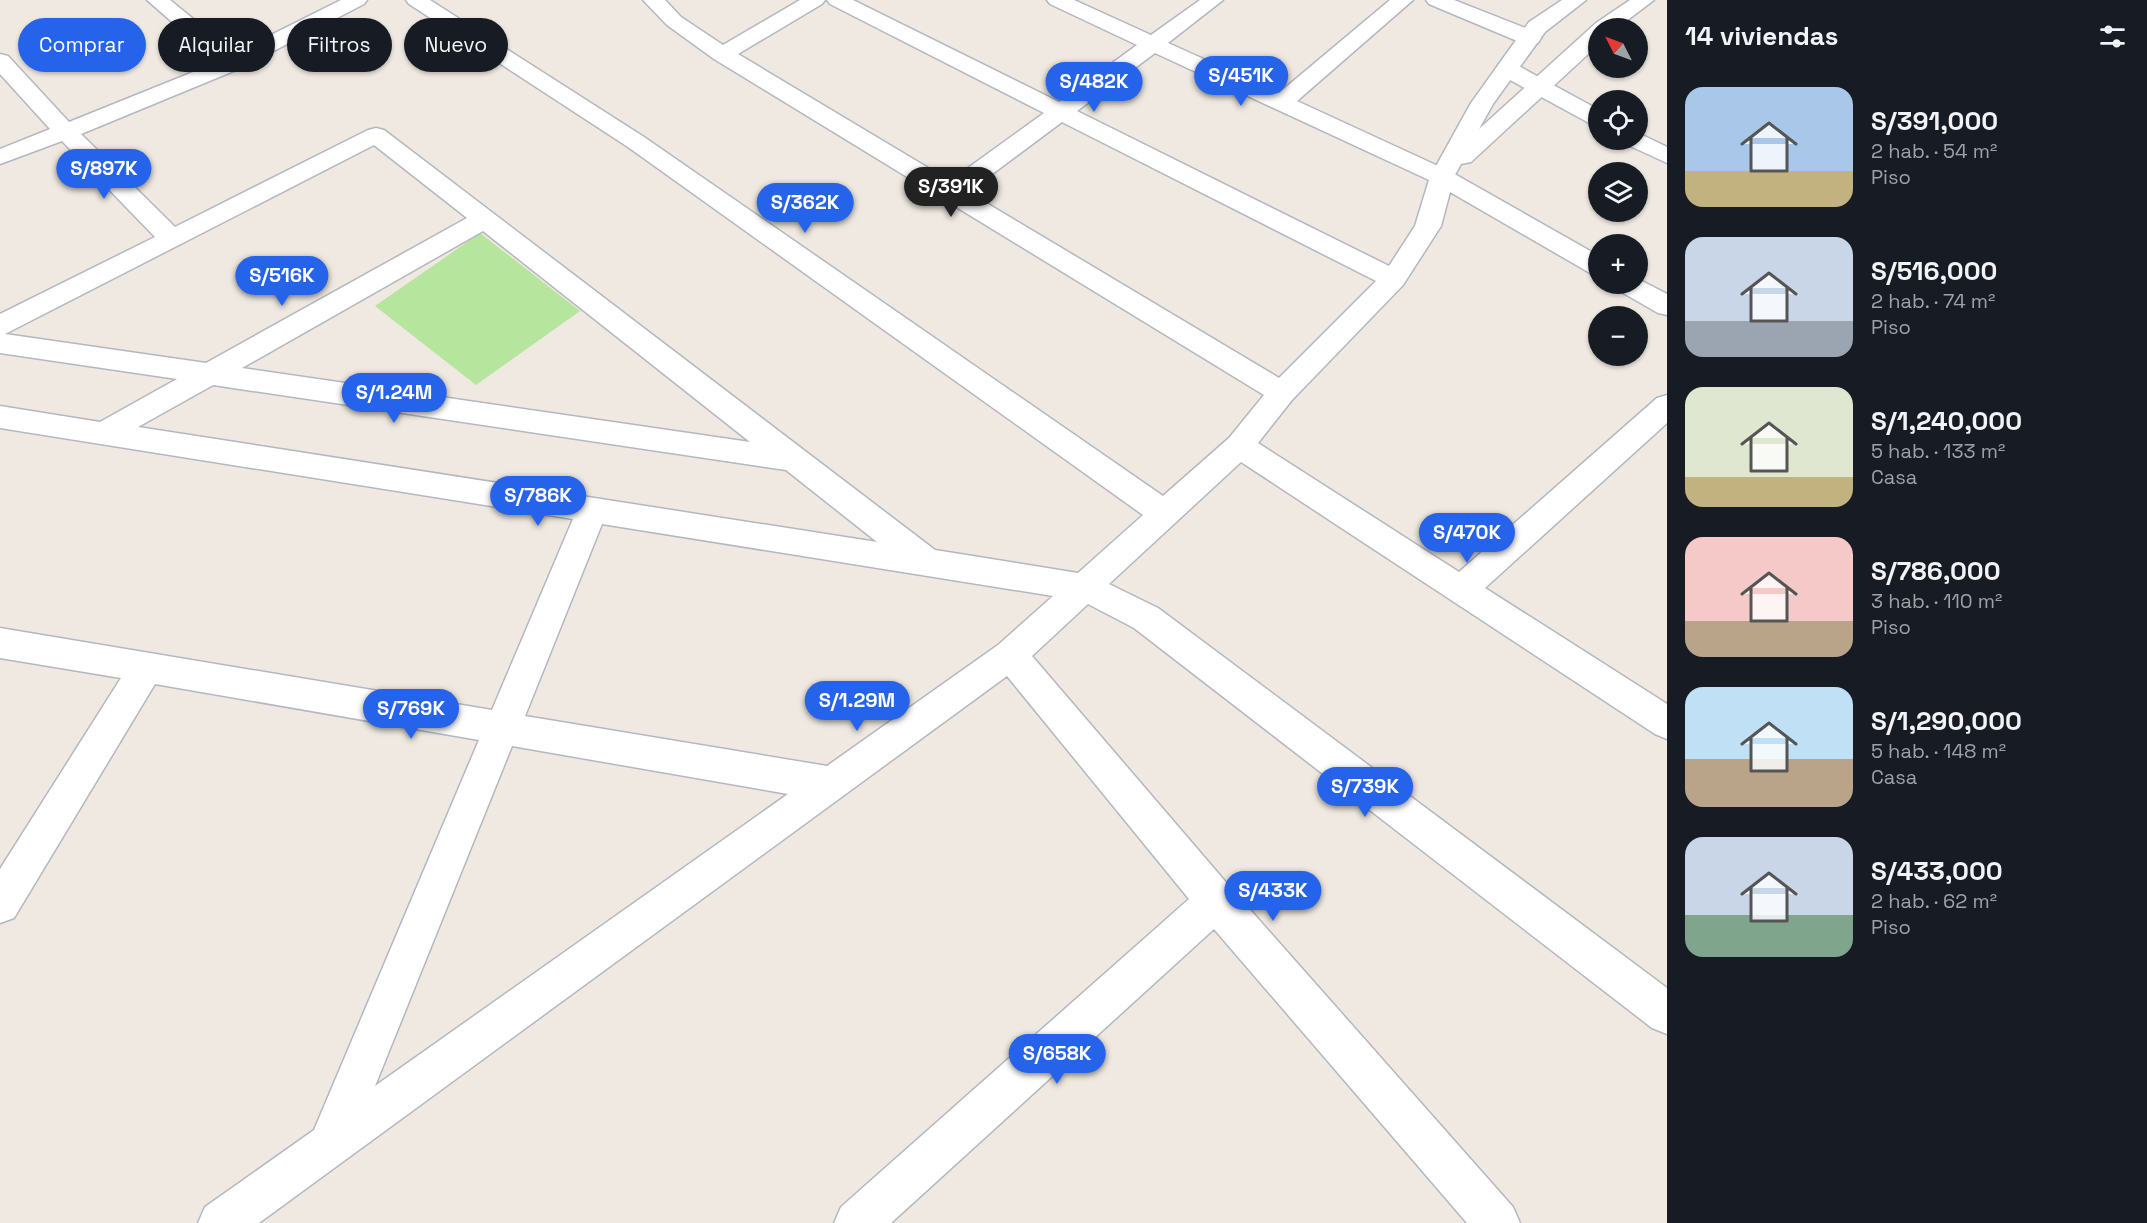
<!DOCTYPE html>
<html lang="es">
<meta charset="utf-8">
<style>
:root{--surface:#171b24;--page:#242831;--text:#f1f3f6;--muted:#9ea1a6;--accent:#2563eb}
body{margin:0;font-family:"Space Grotesk",sans-serif;background:var(--page);color:var(--text);height:100vh;display:flex;flex-direction:column;font-size:22px;white-space:nowrap}
*{box-sizing:border-box;margin:0}
p{font-size:20px;color:var(--muted)}
.icon{flex:none;width:33px;height:33px;fill:none;stroke:currentColor;stroke-width:2;stroke-linecap:round;stroke-linejoin:round}
.map{position:relative;flex:1;overflow:hidden}
.panel{display:flex;flex-direction:column;background:var(--surface);width:480px}
.panel>*{flex:none}
.guide{position:absolute;left:18px;top:18px;width:570px;height:54px;display:flex;gap:12px}
.needle{width:39px;rotate:312deg}
.fabs{position:absolute;left:1588px;top:18px;display:grid;gap:12px}
.fabs a{display:grid;place-items:center;width:60px;height:60px;border-radius:50%;background:var(--surface);box-shadow:0 2px 4px #0004;font-size:30px}
.price{position:absolute;translate:-50% -51px;padding:0 14px;border-radius:21px;background:var(--accent);color:#fff;font-size:20px;line-height:39px;filter:drop-shadow(0 2px 3px #0008)}
.price::after{content:'';position:absolute;left:50%;top:36px;width:18px;height:14px;margin-left:-9px;background:inherit;clip-path:polygon(0 0,100% 0,50% 100%)}
.price.active{background:#222;color:#fff}
ul{padding:0;list-style:none}
li{display:flex;align-items:center;gap:18px;height:150px;padding:0 18px}
li span{display:grid;place-items:center;flex:none;width:168px;height:120px;border-radius:18px;color:#555}
li>.icon{margin-inline-start:auto}
span .icon{width:72px;height:72px;fill:#fffc;stroke-width:1}
li b{font-size:26px}
h2{display:flex;justify-content:space-between;align-items:center;height:72px;padding:0 18px;font-size:26px}
.pill{padding:0 21px;border-radius:27px;background:var(--surface);box-shadow:0 2px 4px #0004;font-size:21px;line-height:54px}
.pill.active{background:var(--accent);color:#fff}
main{display:flex;flex:1;min-height:0}
.map>svg:first-child{display:block}
</style>
<main>
<div class="map">
<svg width="1667" height="1223" viewBox="0 0 1667 1223">
<rect width="100%" height="100%" fill="#efe9e1"/>
<path fill="#b6e59e" d="M480,233L580,311L476,385L375,306Z"/>
<g fill="none" stroke-linecap="round" stroke-linejoin="round">
<g stroke="#b4b7c1" stroke-width="3">
<path id="street" d="M147,0H170L235,53L341,0H367L364,4L241,68L81,134L175,227L368,130L376,128L384,130L935,550L1078,573L1143,515L628,147L409,4L406,0H430L644,137L1163,496L1229,438L1264,395L714,59L667,25L643,0H665L681,17L723,45L800,0H825L822,4L738,54L950,181L1044,113L830,4L827,0H853L1059,102L1137,45L1050,4L1047,0H1074L1151,35L1200,0H1223L1168,43L1279,93L1390,0H1413L1297,101L1451,172L1599,256V276L1590,273L1450,192L1441,226L1403,285L1292,400L1258,443L1459,572L1657,398L1667,395V423L1485,588L1667,704V739L1655,734L1241,462L1109,584L1158,608L1667,988V1034L1652,1028L1134,628L1088,604L1032,656L1230,887L1513,1207L1520,1223H1467L1214,929L891,1223H834L841,1207L1189,899L1007,676L259,1223H198L205,1207L314,1130L479,740L155,684L14,918L0,923V869L121,678L0,658V628L492,710L573,519L0,428V406L100,422L177,379L0,353V314L155,237L62,141L0,164V149L50,129L0,74V54L8,56L69,122L218,62ZM1155,53L1429,180L1415,226L1389,266L1077,111ZM1062,122L1376,281L1279,378L968,192ZM374,145L467,218L206,363L5,334ZM483,231L750,442L242,368ZM213,385L786,470L877,542L138,427ZM602,524L1053,596L998,645L827,766L525,716ZM512,746L788,794L375,1086Z
M1426,0H1454L1538,33L1541,38L1538,43L1530,44L1522,43L1429,4Z
M1507,62L1515,64L1599,110V126L1591,124L1499,74L1496,69L1499,64Z
M1638,133L1667,147V163L1628,145L1625,140H1638Z
M1638,279L1667,294V315L1658,313L1618,290L1614,284H1638Z"/>
</g>
<g stroke="#b4b7c1" stroke-width="3">
<path id="secondary" d="M1562,0H1586L1545,32L1493,104L1479,129L1596,23L1630,0H1654L1617,28H1599V44L1471,162L1461,164L1451,182L1442,185L1433,182L1430,177L1471,103L1529,22Z"/>
</g>
<use href="#street" fill="#fff" fill-rule="evenodd"/>
<use href="#secondary" fill="#fff" fill-rule="evenodd"/>
</g>
</svg>
<div class="fabs">
<a><svg class="needle" viewBox="-14 -14 28 28"><path d="M0-13l5 13h-10z" fill="#e53935"/><path d="M0 13l5-13h-10z" fill="#9ea1a6"/></svg></a>
<a><svg class="icon" aria-label="locate" viewBox="0 0 24 24"><circle cx="12" cy="12" r="6"/><path d="M12 2v4M12 18v4M2 12h4M18 12h4"/></svg></a>
<a><svg class="icon" aria-label="layers" viewBox="0 0 24 24"><path d="M12 4l9 5-9 5-9-5zM3 14l9 5 9-5"/></svg></a>
<a>+</a>
<a>−</a>
</div>
<b class="price" style="left:1241px;top:107px">S/451K</b>
<b class="price" style="left:1094px;top:113px">S/482K</b>
<b class="price" style="left:104px;top:200px">S/897K</b>
<b class="price active" style="left:951px;top:218px">S/391K</b>
<b class="price" style="left:805px;top:234px">S/362K</b>
<b class="price" style="left:282px;top:307px">S/516K</b>
<b class="price" style="left:394px;top:424px">S/1.24M</b>
<b class="price" style="left:538px;top:527px">S/786K</b>
<b class="price" style="left:1467px;top:564px">S/470K</b>
<b class="price" style="left:857px;top:732px">S/1.29M</b>
<b class="price" style="left:411px;top:740px">S/769K</b>
<b class="price" style="left:1365px;top:818px">S/739K</b>
<b class="price" style="left:1273px;top:922px">S/433K</b>
<b class="price" style="left:1057px;top:1085px">S/658K</b>
<div class="guide">
<a class="pill active">Comprar</a>
<a class="pill">Alquilar</a>
<a class="pill">Filtros</a>
<a class="pill">Nuevo</a>
</div>
</div>
<section class="panel">
<h2>14 viviendas<svg class="icon" aria-label="filters" viewBox="0 0 24 24"><path d="M4 7h16M4 17h16"/><circle cx="9" cy="7" r="2"/><circle cx="15" cy="17" r="2"/></svg></h2>
<ul>
<li><span style="background:linear-gradient(#a9c7e8 70%,#c2b280 0)"><svg class="icon" aria-label="home" viewBox="0 0 24 24"><path d="M3 11l9-7 9 7M6 9v11h12V9"/></svg></span><div><b>S/391,000</b><p>2 hab. · 54 m²</p><p>Piso</p></div></li>
<li><span style="background:linear-gradient(#c9d6e8 70%,#9aa5b1 0)"><svg class="icon" aria-label="home" viewBox="0 0 24 24"><path d="M3 11l9-7 9 7M6 9v11h12V9"/></svg></span><div><b>S/516,000</b><p>2 hab. · 74 m²</p><p>Piso</p></div></li>
<li><span style="background:linear-gradient(#dfe7d0 75%,#c2b280 0)"><svg class="icon" aria-label="home" viewBox="0 0 24 24"><path d="M3 11l9-7 9 7M6 9v11h12V9"/></svg></span><div><b>S/1,240,000</b><p>5 hab. · 133 m²</p><p>Casa</p></div></li>
<li><span style="background:linear-gradient(#f6c9c9 70%,#b9a48a 0)"><svg class="icon" aria-label="home" viewBox="0 0 24 24"><path d="M3 11l9-7 9 7M6 9v11h12V9"/></svg></span><div><b>S/786,000</b><p>3 hab. · 110 m²</p><p>Piso</p></div></li>
<li><span style="background:linear-gradient(#bfe0f5 60%,#b9a48a 0)"><svg class="icon" aria-label="home" viewBox="0 0 24 24"><path d="M3 11l9-7 9 7M6 9v11h12V9"/></svg></span><div><b>S/1,290,000</b><p>5 hab. · 148 m²</p><p>Casa</p></div></li>
<li><span style="background:linear-gradient(#c9d6e8 65%,#7fa58c 0)"><svg class="icon" aria-label="home" viewBox="0 0 24 24"><path d="M3 11l9-7 9 7M6 9v11h12V9"/></svg></span><div><b>S/433,000</b><p>2 hab. · 62 m²</p><p>Piso</p></div></li>
</ul>
</section>
</main>
